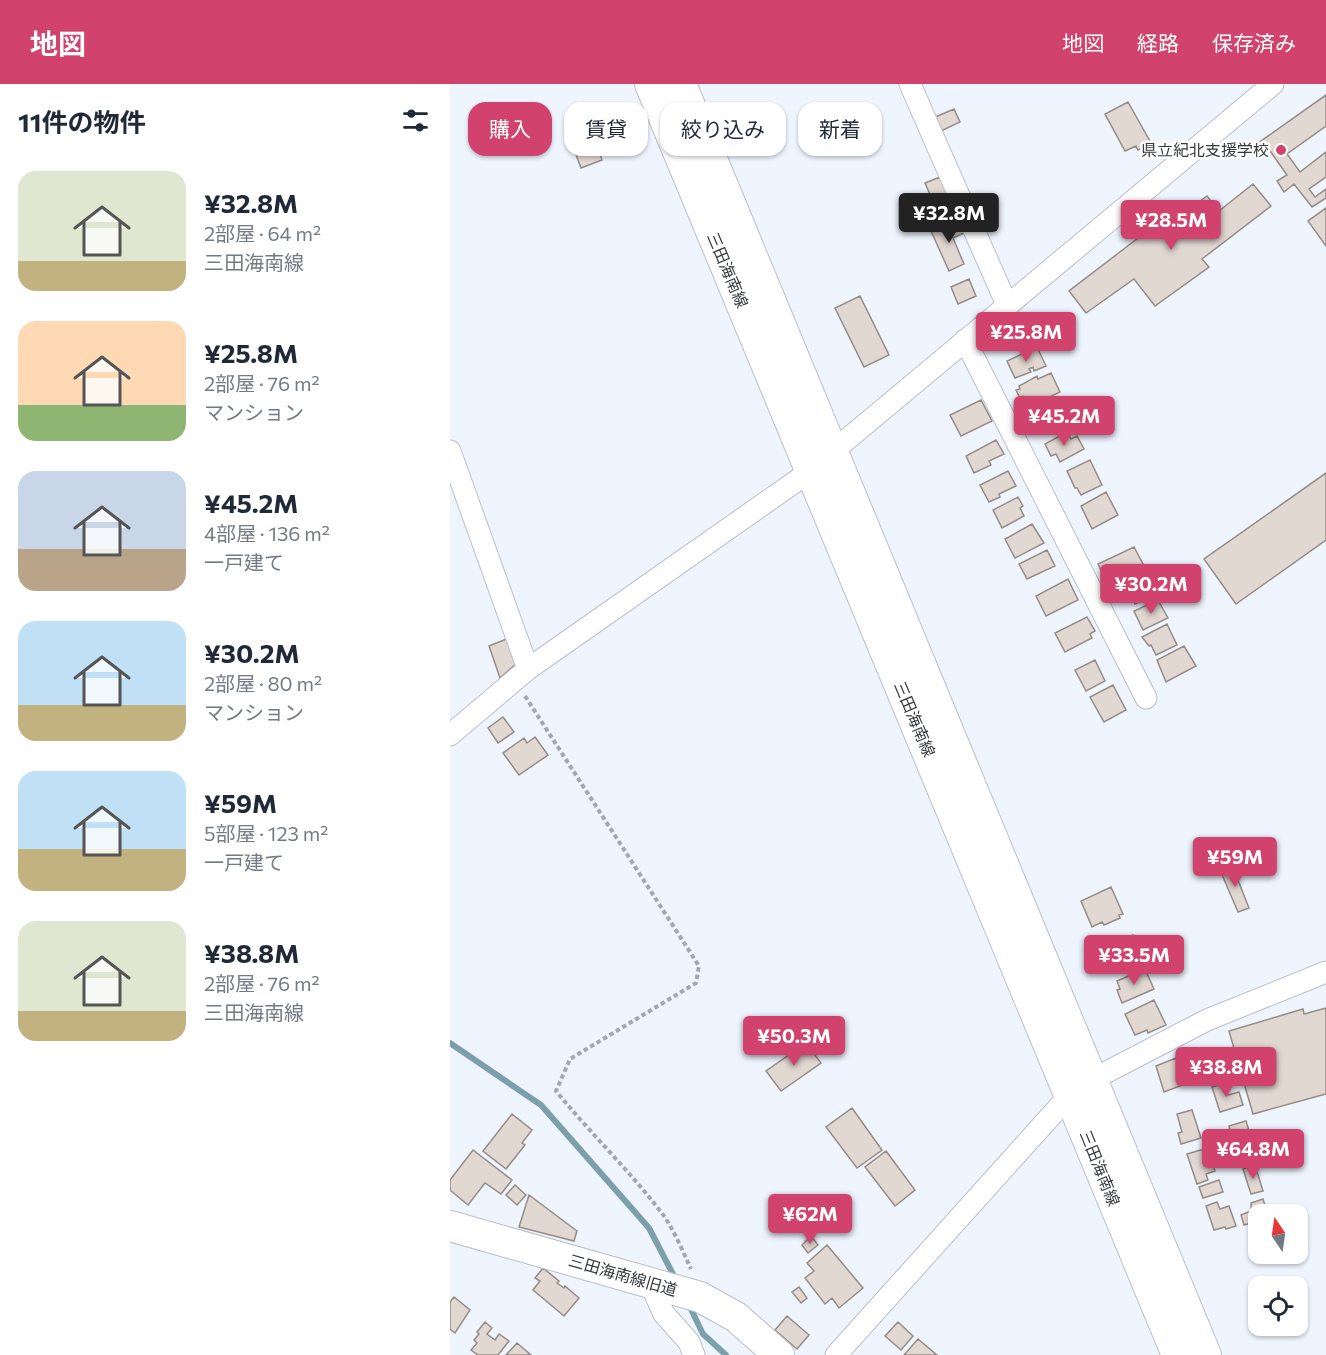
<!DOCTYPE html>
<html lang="ja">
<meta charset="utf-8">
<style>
:root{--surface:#fff;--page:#f2f2f3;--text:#1f2937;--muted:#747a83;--accent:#d1436d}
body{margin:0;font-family:Commissioner,"Noto Sans JP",sans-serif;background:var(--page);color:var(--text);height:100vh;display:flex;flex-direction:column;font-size:22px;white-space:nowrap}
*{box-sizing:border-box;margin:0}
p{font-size:20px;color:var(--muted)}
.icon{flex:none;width:33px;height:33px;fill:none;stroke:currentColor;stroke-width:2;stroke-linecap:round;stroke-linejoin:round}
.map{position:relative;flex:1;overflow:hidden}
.sheet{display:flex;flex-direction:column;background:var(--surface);width:450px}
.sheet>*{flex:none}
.guide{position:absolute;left:18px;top:18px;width:570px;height:54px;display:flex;gap:12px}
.needle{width:39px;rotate:347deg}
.controls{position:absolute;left:798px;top:1120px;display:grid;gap:12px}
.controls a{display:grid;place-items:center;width:60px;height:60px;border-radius:12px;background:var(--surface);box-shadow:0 2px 4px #0004;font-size:30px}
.price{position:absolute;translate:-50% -51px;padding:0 14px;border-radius:6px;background:var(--accent);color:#fff;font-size:20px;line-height:39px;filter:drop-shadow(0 2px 3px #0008)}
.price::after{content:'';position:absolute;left:50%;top:36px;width:18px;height:14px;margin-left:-9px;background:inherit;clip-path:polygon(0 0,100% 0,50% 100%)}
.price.selected{background:#222;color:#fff}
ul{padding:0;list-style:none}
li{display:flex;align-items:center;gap:18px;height:150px;padding:0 18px}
li span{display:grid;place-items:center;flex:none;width:168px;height:120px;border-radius:18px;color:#555}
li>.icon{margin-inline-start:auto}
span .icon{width:72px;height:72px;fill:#fffc;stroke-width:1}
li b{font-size:26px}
h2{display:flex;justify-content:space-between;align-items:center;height:72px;padding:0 18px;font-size:26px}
.chip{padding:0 21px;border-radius:18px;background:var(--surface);box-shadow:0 2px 4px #0004;font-size:21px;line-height:54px}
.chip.selected{background:var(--accent);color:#fff}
header{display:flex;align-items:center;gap:36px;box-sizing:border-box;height:84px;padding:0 30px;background:var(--accent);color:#fff}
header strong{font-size:28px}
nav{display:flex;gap:33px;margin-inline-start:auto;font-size:21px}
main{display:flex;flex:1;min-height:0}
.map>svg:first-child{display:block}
</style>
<header>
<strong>地図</strong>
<nav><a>地図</a><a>経路</a><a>保存済み</a></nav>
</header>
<main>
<section class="sheet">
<h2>11件の物件<svg class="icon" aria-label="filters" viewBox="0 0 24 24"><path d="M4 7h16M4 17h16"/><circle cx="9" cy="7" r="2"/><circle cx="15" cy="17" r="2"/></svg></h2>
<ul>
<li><span style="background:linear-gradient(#dfe7d0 75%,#c2b280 0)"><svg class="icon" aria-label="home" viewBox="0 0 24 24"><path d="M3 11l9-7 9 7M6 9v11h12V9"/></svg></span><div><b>¥32.8M</b><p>2部屋 · 64 m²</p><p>三田海南線</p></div></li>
<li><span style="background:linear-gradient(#ffd9b3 70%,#8fb573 0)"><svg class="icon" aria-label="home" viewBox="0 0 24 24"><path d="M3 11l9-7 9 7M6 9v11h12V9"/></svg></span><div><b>¥25.8M</b><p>2部屋 · 76 m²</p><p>マンション</p></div></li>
<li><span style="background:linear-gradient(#c9d6e8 65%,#b9a48a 0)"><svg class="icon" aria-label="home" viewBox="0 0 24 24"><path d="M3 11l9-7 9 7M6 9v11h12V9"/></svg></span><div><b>¥45.2M</b><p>4部屋 · 136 m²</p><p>一戸建て</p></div></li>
<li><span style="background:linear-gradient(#bfe0f5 70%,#c2b280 0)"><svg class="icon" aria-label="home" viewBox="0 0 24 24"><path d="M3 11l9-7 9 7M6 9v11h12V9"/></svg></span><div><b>¥30.2M</b><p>2部屋 · 80 m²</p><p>マンション</p></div></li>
<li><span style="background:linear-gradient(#bfe0f5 65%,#c2b280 0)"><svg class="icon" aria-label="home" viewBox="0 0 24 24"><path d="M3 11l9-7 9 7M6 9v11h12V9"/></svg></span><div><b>¥59M</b><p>5部屋 · 123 m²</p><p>一戸建て</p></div></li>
<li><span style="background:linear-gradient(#dfe7d0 75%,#c2b280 0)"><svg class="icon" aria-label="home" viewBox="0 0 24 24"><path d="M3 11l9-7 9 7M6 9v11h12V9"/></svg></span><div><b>¥38.8M</b><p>2部屋 · 76 m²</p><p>三田海南線</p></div></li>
</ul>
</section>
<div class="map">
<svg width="876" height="1271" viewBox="0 0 876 1271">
<rect width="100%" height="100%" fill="#eff5fe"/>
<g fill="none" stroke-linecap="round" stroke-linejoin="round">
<path stroke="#7d9fac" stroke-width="6" d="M0,959L91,1021L199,1144L225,1194
M238,1219L253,1250L276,1271"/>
</g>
<path fill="#e2d8d2" stroke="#958c86" stroke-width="1.5" d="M876,11V42L837,70L850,88L876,68V93L859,105L865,113L876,105V114L862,123L844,100L834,108L827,97L837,91L818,64L809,69L804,62Z
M678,18L701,59L688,66L686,62L675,67L655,30Z
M504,25L510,38L489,48L483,34Z
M143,52L152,76L131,84L122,60Z
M490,93L497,109L482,115L475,99Z
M803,100L821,122L752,175L759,183L705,222L684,195L636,229L619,207L709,138L712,142L730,127L732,130L757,112L769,127Z
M876,124V162L858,137Z
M508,135L514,149L503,154L514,180L499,187L481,147Z
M519,195L526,212L508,220L501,203Z
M410,212L439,271L414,283L385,224Z
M587,263L596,282L584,287L583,283L579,285L581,288L565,294L557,277Z
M601,289L610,308L579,323L573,312L570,314L566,306L570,305L569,302L587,292L588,295Z
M531,316L542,337L511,352L500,331Z
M613,316L624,338L614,343L612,340L594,349L585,330Z
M617,348L621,355L627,352L634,365L610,378L606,370L601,372L595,360Z
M546,356L554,370L539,377L541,381L524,389L516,372Z
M640,376L652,401L631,411L627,404H625L617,387Z
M558,387L566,402L549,410L550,413L539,418L530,401Z
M876,389V456L786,520L754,475Z
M656,408L668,431L642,445L631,422Z
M568,413L573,422L570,424L574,432L552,444L543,426Z
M582,440L594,459L565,474L555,455Z
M684,463L693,480L664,494L659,484L652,488L648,480Z
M597,466L605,482L577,495L569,480Z
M691,489L705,510L685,520L674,497Z
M618,495L628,516L596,532L586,512Z
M708,516L718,534L693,546L684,527Z
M637,533L645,547L640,550L642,554L615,568L605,549Z
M717,540L727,561L706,571L701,561L699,562L692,553Z
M59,554L67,579L50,594L39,562Z
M734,562L746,582L716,598L707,576Z
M645,576L655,597L636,607L625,586Z
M663,601L676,626L654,638L640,613Z
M53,633L64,648L48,659L38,644Z
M85,653L98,671L69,691L53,669L74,654L77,659Z
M782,781L799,824L788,828L770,786Z
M661,803L673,830L669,831L670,834L654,841L652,838L642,843L631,817Z
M683,851L691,872L666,882L663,874L657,877L651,863Z
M695,885L704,905L672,919L667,906L670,905L667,897Z
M704,916L716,941L698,949L697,946L685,951L675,930Z
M876,924V1010L803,1030L779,947L853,925L854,930Z
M356,959L371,979L331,1007L316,987Z
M726,974L735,1000L714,1008L706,982Z
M775,999L778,1011L789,1008L793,1021L770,1028L762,1003Z
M402,1024L432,1066L407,1084L376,1043Z
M742,1026L751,1054L731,1060L728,1049L732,1048L727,1030Z
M62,1030L82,1046L72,1059L75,1061L56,1085L33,1067Z
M796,1037L804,1063L793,1066L792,1063L784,1065L779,1042Z
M754,1065L758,1078L761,1077L765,1087L756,1090L758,1096L747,1100L737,1070Z
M23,1066L62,1096L51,1110L35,1099L18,1121L0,1106V1096Z
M436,1067L465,1106L445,1122L415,1083Z
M805,1081L813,1107L801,1110L793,1085Z
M769,1096L773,1108L753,1114L749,1103Z
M65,1101L76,1111L67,1121L56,1111Z
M79,1111L127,1147L124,1157L69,1143Z
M813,1115L818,1131H808V1140V1137L794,1141L791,1131L801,1127V1119Z
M767,1118L770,1125L779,1122L786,1142L776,1145L775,1143L764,1146L756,1122Z
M361,1152L368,1161L358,1169L352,1161Z
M377,1161L413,1204L389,1224L382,1214L375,1220L355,1194L364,1187L357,1179Z
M93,1184L109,1197L107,1199L114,1204L115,1202L129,1214L114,1232L83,1206L90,1197L85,1194Z
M349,1203L357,1214L351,1219L342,1208Z
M4,1213L20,1226L5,1249L0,1245V1218Z
M337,1232L359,1251L347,1265L325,1246Z
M35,1238L42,1244L37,1250L45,1256L49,1250L59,1257L48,1271H28L21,1266L27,1259L24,1256L29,1250L27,1248Z
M448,1238L463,1252L451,1266L435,1252Z
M468,1255L487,1271H454Z
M67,1259L81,1271H56Z"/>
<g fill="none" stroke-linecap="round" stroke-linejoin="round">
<g stroke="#babfc9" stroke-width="23">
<path id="street" d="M460,0L557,221
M515,256L696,614
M0,367L78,585
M0,651L78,585L352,393L823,0
M200,1199L214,1230L239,1258L244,1271
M386,1271L626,1004L757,936L876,888"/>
</g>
<g stroke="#babfc9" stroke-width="32">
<path id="secondary" d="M200,0L727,1271
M231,0L756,1271
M0,1142L250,1213L286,1233L329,1271"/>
</g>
<path stroke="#a3a8af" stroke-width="4" stroke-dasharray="4.5 3" stroke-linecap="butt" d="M75,612L249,882L246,899L120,975L106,1007C141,1050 181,1088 214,1132C225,1148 233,1168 241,1185"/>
<use href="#street" stroke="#fff" stroke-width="21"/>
<use href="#secondary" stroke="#fff" stroke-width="30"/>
</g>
<circle fill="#d1436d" stroke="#fff" stroke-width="2" cx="831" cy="66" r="6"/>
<g text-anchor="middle" stroke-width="5" stroke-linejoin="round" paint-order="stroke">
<g font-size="16" fill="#37393d" stroke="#fff" text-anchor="end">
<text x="819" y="72">県立紀北支援学校</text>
</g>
<g font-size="16" fill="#37393d" stroke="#fff">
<text transform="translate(278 186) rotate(67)" y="6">三田海南線</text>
<text transform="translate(465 635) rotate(67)" y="6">三田海南線</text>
<text transform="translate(650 1084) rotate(68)" y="6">三田海南線</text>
<text transform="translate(173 1191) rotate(16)" y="6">三田海南線旧道</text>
</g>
</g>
</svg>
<div class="controls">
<a><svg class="needle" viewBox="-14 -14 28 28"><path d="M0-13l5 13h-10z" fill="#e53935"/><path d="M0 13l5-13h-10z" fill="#747a83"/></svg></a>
<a><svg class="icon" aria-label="locate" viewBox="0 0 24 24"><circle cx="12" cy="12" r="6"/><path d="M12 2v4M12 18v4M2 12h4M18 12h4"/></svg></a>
</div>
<b class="price selected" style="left:499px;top:160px">¥32.8M</b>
<b class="price" style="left:721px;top:167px">¥28.5M</b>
<b class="price" style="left:576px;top:279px">¥25.8M</b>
<b class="price" style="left:614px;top:363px">¥45.2M</b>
<b class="price" style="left:701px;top:531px">¥30.2M</b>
<b class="price" style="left:785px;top:804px">¥59M</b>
<b class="price" style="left:684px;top:902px">¥33.5M</b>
<b class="price" style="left:344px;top:983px">¥50.3M</b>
<b class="price" style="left:776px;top:1014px">¥38.8M</b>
<b class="price" style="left:803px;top:1096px">¥64.8M</b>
<b class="price" style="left:360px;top:1161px">¥62M</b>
<div class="guide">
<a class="chip selected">購入</a>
<a class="chip">賃貸</a>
<a class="chip">絞り込み</a>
<a class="chip">新着</a>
</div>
</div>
</main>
